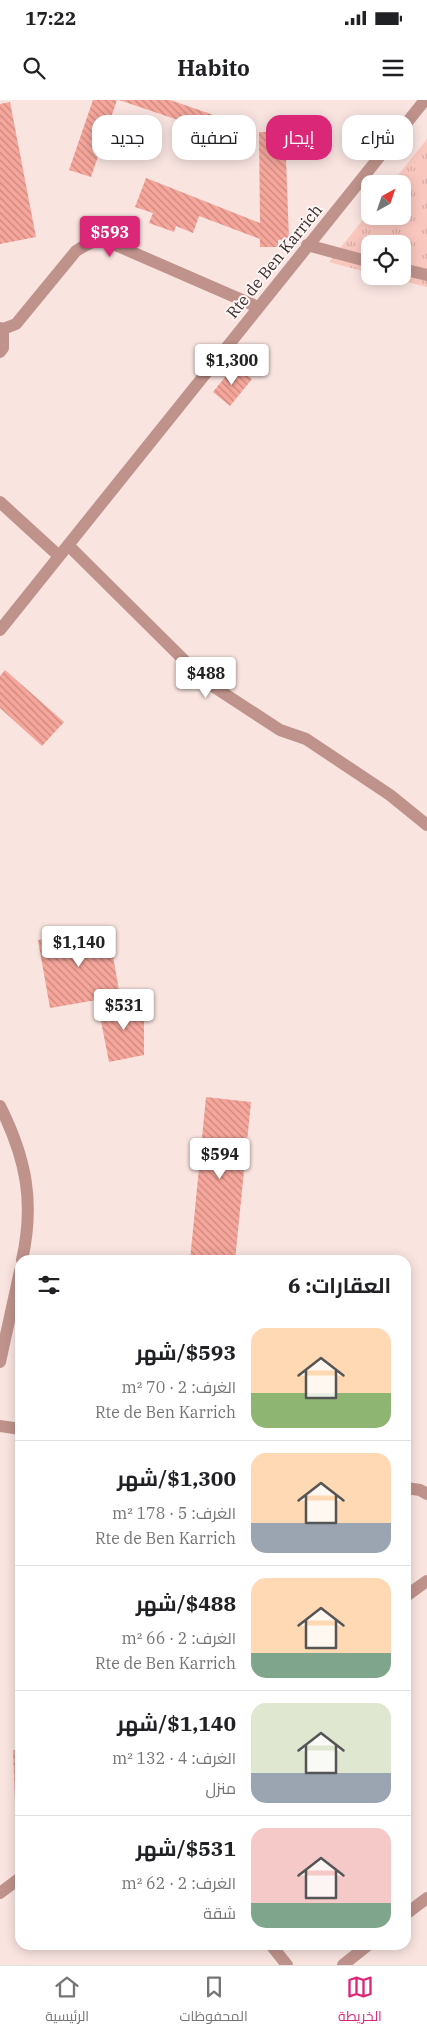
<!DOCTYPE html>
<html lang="ar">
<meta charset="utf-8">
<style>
:root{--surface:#fff;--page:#f6f6f6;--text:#202124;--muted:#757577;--line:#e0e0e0;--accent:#db2777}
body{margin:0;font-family:"IBM Plex Serif",Cairo,serif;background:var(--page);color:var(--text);direction:rtl;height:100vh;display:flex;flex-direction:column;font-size:19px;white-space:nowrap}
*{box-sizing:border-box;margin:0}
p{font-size:16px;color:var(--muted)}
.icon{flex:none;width:28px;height:28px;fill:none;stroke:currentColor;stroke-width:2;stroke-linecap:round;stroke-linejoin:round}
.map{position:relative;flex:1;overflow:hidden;direction:ltr}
.details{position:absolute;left:15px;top:1155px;width:396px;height:695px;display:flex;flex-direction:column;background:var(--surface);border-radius:15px;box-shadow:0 2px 12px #0003;direction:rtl}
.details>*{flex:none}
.top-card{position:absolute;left:15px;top:15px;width:398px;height:45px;direction:rtl;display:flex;gap:10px}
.needle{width:32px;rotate:40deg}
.tools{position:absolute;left:361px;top:75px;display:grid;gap:10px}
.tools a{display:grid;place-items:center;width:50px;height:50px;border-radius:10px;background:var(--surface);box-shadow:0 2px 12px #0003;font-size:25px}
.price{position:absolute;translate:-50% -42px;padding:0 11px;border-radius:5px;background:#fff;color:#222;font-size:16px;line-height:32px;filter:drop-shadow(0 1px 2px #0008)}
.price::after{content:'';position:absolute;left:50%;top:30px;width:15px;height:11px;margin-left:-8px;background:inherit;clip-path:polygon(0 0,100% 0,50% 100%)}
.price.current{background:var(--accent);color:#fff}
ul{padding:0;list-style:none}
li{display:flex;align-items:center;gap:15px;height:125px;padding:0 20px}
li+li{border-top:1px solid var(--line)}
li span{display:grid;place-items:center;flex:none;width:140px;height:100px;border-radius:15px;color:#555}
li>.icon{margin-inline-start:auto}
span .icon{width:60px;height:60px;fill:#fffc;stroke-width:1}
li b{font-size:21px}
h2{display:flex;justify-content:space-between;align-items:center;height:60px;padding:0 20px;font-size:21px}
.pill{padding:0 18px;border-radius:15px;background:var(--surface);box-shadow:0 2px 12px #0003;font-size:18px;line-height:45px}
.pill.current{background:var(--accent);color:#fff}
.status{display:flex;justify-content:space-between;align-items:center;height:35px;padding:0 25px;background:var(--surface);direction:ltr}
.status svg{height:14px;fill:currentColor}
header{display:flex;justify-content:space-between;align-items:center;height:65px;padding:0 20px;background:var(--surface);font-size:22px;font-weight:700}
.dock{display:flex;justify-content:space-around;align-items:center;height:70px;border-top:1px solid var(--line);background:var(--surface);font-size:14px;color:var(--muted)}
.dock a{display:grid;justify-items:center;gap:2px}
.dock .current{color:var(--accent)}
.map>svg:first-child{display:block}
</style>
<div class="status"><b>17:22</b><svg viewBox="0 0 49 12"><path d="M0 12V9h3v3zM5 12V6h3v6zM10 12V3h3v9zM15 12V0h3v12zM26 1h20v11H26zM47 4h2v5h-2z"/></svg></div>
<header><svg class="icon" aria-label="menu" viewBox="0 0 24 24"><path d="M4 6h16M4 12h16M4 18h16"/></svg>Habito<svg class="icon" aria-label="search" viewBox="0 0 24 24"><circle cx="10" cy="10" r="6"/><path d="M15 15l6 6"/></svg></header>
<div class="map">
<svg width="427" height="1865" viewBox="0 0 427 1865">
<defs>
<pattern id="park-tufts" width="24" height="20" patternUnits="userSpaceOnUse" patternTransform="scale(1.25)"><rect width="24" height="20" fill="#fac7bf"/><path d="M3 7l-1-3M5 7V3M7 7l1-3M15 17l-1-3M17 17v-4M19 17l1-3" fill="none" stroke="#d7aba4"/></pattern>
<pattern id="building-back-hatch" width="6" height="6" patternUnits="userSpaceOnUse" patternTransform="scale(1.25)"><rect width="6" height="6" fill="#f6a69b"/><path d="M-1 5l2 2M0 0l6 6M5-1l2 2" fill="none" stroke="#c8887f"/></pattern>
</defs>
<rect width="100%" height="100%" fill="#f9e4e0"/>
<path fill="url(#park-tufts)" d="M427,39V187L383,176H402V144H370V173L329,162L370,111V116H402V84H391Z"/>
<path fill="url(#building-back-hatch)" d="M93,0H117L91,77L69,70Z
M119,0H170L228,20L222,35Z
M10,2L36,137L0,144V4Z
M259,32H285L289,139L278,140V147H260V139L199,116L193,133L176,126L174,132L149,123L153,113L135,107L146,78L260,123Z
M234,266L252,279L230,306L213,292Z
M5,570L64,622L42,646L0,608V576Z
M108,828L120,896L50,908L38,840Z
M144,900V955L109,962L99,911Z
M206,997L251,1002L235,1160H190Z
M13,1650H20V1703H15Z"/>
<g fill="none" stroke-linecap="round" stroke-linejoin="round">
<path stroke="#bf938c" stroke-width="12" d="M307,145L370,162
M402,169L427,175
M0,228L3,229L16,224L76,151C90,142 95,139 111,143L258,207
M0,252L3,248V229
M0,402L59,456
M68,445L205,581L280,630L306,639L390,695L427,725
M0,530L425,0
M0,1006C26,1058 35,1102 22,1160
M0,1262L20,1171
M0,1326L20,1329
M406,1388L420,1390L427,1394
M406,1496L427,1481
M0,1793L20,1778
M406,1814L427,1798
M271,1845L287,1865
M343,1865L368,1845"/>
</g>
<g text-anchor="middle" stroke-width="4" stroke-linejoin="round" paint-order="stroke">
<g font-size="16" fill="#362e2c" stroke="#fdf4f3">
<text transform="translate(274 161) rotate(-51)" y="6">Rte de Ben Karrich</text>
</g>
</g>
</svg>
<div class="tools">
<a><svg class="needle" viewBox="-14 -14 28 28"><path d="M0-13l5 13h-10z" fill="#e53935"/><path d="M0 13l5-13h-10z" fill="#757577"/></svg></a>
<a><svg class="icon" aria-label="locate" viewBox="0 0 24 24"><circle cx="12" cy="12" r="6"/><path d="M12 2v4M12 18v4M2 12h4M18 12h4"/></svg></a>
</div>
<b class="price current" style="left:110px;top:158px">$593</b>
<b class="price" style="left:232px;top:286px">$1,300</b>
<b class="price" style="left:206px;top:599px">$488</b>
<b class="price" style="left:79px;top:868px">$1,140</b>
<b class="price" style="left:124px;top:931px">$531</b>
<b class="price" style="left:220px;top:1080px">$594</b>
<div class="top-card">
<a class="pill">شراء</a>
<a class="pill current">إيجار</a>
<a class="pill">تصفية</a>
<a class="pill">جديد</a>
</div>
<section class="details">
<h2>العقارات: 6<svg class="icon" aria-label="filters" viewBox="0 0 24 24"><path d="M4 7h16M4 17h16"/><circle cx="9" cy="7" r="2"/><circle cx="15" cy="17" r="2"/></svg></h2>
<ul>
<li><span style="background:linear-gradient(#ffd9b3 65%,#8fb573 0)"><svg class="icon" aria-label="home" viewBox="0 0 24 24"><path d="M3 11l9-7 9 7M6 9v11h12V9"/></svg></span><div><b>$593/شهر</b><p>الغرف: 2 · 70 m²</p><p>Rte de Ben Karrich</p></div></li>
<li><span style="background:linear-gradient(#ffd9b3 70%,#9aa5b1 0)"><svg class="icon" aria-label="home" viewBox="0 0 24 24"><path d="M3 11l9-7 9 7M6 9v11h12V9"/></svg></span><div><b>$1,300/شهر</b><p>الغرف: 5 · 178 m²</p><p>Rte de Ben Karrich</p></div></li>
<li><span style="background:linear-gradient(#ffd9b3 75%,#7fa58c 0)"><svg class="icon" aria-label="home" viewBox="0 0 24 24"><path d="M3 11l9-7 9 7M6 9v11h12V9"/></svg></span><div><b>$488/شهر</b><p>الغرف: 2 · 66 m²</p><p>Rte de Ben Karrich</p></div></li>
<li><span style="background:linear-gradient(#dfe7d0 70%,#9aa5b1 0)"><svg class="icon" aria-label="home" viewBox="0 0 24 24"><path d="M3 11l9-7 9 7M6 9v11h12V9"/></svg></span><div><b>$1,140/شهر</b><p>الغرف: 4 · 132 m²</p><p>منزل</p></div></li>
<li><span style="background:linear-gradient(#f6c9c9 75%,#7fa58c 0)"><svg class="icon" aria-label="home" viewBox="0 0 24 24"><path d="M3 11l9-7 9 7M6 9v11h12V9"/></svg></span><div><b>$531/شهر</b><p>الغرف: 2 · 62 m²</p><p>شقة</p></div></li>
</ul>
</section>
</div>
<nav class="dock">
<a class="current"><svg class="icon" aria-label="map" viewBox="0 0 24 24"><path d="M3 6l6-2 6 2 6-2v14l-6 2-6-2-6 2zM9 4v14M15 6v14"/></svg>الخريطة</a>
<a><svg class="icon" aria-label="saved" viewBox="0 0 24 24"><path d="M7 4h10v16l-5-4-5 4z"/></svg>المحفوظات</a>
<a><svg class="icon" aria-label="home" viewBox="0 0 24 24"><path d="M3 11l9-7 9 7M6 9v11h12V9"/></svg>الرئيسية</a>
</nav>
